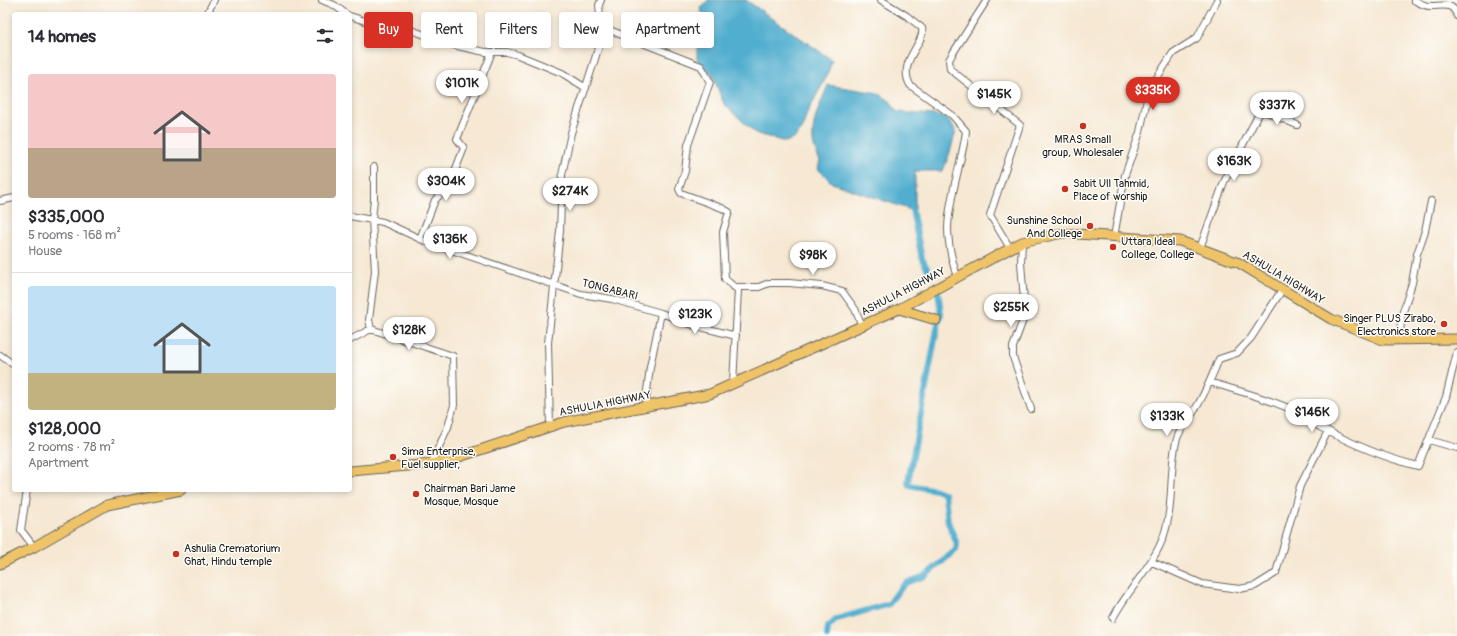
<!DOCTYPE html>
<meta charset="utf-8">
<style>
:root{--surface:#fff;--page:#f7f7f7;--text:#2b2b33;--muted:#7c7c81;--line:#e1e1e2;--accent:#d93025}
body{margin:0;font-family:Pangolin,sans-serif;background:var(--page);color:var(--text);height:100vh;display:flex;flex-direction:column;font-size:15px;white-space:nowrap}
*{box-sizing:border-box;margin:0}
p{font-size:13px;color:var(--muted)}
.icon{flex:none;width:22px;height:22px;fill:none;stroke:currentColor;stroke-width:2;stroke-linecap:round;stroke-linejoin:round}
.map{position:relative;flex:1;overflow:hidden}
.drawer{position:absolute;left:12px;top:12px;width:340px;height:480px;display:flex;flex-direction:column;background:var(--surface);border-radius:4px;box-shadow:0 2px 6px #0003}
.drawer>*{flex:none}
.top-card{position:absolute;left:364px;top:12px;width:380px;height:36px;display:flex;gap:8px}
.price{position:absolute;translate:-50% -34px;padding:0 9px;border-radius:14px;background:#fff;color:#222;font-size:13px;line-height:26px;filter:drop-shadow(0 1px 2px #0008)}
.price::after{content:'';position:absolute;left:50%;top:24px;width:12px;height:9px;margin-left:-6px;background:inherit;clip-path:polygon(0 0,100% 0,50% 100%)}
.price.current{background:var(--accent);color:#fff}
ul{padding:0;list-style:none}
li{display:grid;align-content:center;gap:8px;height:212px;padding:0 16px}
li+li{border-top:1px solid var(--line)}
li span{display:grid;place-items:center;height:124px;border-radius:4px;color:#555}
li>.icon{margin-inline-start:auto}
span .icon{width:72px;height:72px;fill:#fffc;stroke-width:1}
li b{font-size:17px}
h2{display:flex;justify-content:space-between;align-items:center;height:48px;padding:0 16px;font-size:17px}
.pill{padding:0 14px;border-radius:4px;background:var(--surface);box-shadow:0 2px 6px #0003;font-size:14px;line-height:36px}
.pill.current{background:var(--accent);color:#fff}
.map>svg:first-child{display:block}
</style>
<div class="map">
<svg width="1457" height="636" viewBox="0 0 1457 636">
<rect width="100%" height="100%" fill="#fdfcf7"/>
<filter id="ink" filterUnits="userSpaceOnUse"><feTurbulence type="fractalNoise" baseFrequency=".025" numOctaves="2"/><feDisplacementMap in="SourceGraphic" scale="8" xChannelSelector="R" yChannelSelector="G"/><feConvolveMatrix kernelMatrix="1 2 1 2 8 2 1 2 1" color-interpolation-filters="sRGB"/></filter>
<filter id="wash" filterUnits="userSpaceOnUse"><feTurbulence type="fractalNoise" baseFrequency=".012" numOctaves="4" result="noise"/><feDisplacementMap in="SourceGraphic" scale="16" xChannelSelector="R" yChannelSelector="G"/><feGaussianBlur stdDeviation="0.9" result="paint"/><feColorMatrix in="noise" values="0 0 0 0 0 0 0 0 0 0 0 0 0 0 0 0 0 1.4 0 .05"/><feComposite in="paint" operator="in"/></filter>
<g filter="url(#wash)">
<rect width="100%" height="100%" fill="#f6e8d3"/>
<path fill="#51aecf" stroke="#366576" d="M708,0H746L832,60L827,76L807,113L802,129L794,139L785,142L755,133L724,104L712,74L697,60V50L710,24L708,16L701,12V8Z
M828,85L878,93L890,101L897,112L935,115L947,118L956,130L950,152L943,171H915V210L908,209L832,183L818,169L820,160C804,136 818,110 828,85Z"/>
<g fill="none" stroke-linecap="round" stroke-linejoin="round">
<path stroke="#51aecf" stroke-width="6" d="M912,209L922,259L931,275
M827,636L828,627L837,619L889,604L899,590L906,583L925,576L956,550L957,544L948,522L945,494L936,490L909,485L908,482L937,329L941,314L938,291"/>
</g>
</g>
<g filter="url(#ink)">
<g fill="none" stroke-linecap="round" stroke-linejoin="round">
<g stroke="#68635c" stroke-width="8">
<path id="minor" d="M322,0L334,5L346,14
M881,0L907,16L922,28C926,43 897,61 910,85L952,115L966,131C962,163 949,195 948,228C948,245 952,261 957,277
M987,0L953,53L949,60L950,69L1020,125L990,215L1010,248
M1414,0C1418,2 1424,6 1429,6C1439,7 1453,0 1457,16
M207,14L214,0
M350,16L368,22L408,29L457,46L485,52H507L518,55L562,73L586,88
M602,29L612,31L701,66L710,82L688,145L685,171L679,189L681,193L722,208L729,212L723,232L725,279L738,290L733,384
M0,201L14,198
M350,216L383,222L425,241L581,294L612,299L661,313L693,325L736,336
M1114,237L1125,175L1140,132L1149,90L1173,53L1197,38L1217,0
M420,239L435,200L445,190L451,181L464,148L457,139L492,52
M1022,242L1021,263L1024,301L1023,320L1013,347V357L1031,409
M1200,248L1224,182L1257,117L1261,112H1267L1297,125
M734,287H759L769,283H789L822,286L842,291L855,309L862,326
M371,329L369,320L375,271L372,220L374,199V167
M350,340L371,329L453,356L454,405L448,427L431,464
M1400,340L1401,318L1412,283L1417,254L1425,231L1431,201
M0,355L14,365
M1210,382C1240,392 1272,399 1299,413C1306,417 1313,423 1320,427C1350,443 1385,458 1418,466L1446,397L1457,352
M645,407L650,367L661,313
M550,427L548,343L560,231L562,175L571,133L602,37L599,5L601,0
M1429,440L1457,448
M27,490L21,530L34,547
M1152,562L1202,584L1239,589L1255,586L1276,573L1300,486L1328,431
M1113,618C1128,589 1154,565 1164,535C1174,505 1169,472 1176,442C1179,428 1189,420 1196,408C1206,392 1212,376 1219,359L1237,353L1251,338L1282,290"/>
</g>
<g stroke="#68635c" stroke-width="11">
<path id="highway" d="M899,309L936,320
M350,471L431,464L456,458L564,422L710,394L899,309L1022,242L1063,233L1180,241L1239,263L1331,319L1383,340L1457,339
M0,564L34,547L107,505L181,490"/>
</g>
<use href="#minor" stroke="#fff" stroke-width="6"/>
<use href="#highway" stroke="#efc469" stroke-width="9"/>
</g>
</g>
<g fill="#c8321e" stroke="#fdfcf7" stroke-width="1.5">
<circle cx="1083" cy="126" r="4"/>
<circle cx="1065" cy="189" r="4"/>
<circle cx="1090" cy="226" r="4"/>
<circle cx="1113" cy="247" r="4"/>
<circle cx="1444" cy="324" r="4"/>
<circle cx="393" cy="457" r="4"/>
<circle cx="416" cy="494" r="4"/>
<circle cx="176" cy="554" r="4"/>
</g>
<g text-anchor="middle" stroke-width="3" stroke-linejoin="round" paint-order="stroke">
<g font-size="11" fill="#1c1c1c" stroke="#fdfcf7" text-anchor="start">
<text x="1083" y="143" text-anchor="middle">MRAS Small<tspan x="1083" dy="13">group, Wholesaler</tspan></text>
<text x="1073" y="187">Sabit Ull Tahmid,<tspan x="1073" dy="13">Place of worship</tspan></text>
<text x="1082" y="224" text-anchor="end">Sunshine School<tspan x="1082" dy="13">And College</tspan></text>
<text x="1121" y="245">Uttara Ideal<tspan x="1121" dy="13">College, College</tspan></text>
<text x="1436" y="322" text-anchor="end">Singer PLUS Zirabo,<tspan x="1436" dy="13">Electronics store</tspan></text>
<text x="401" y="455">Sima Enterprise,<tspan x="401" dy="13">Fuel supplier,</tspan></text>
<text x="424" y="492">Chairman Bari Jame<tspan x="424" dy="13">Mosque, Mosque</tspan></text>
<text x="184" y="552">Ashulia Crematorium<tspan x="184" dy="13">Ghat, Hindu temple</tspan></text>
</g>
<g font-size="11" fill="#1c1c1c" stroke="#fdfcf7">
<text transform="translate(1284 277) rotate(31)" y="4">ASHULIA HIGHWAY</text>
<text transform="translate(610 289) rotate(14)" y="4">TONGABARI</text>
<text transform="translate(903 291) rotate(-27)" y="4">ASHULIA HIGHWAY</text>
<text transform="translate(605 403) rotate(-11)" y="4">ASHULIA HIGHWAY</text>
</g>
</g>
</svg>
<b class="price" style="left:462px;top:104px">$101K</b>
<b class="price current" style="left:1153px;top:111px">$335K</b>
<b class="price" style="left:994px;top:115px">$145K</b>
<b class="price" style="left:1277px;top:126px">$337K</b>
<b class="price" style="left:1234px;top:182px">$163K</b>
<b class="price" style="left:446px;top:202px">$304K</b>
<b class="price" style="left:570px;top:212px">$274K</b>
<b class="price" style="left:450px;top:260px">$136K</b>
<b class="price" style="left:813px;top:276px">$98K</b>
<b class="price" style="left:1011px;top:328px">$255K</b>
<b class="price" style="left:695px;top:335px">$123K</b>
<b class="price" style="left:409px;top:351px">$128K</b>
<b class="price" style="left:1312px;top:433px">$146K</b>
<b class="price" style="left:1167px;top:437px">$133K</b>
<div class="top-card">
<a class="pill current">Buy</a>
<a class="pill">Rent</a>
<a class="pill">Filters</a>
<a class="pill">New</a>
<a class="pill">Apartment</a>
</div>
<section class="drawer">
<h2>14 homes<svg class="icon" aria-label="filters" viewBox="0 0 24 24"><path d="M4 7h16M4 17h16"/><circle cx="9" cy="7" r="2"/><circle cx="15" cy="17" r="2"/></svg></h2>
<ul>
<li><span style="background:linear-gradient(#f6c9c9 60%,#b9a48a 0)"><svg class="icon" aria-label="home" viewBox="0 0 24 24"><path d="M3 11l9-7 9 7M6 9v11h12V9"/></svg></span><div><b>$335,000</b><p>5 rooms · 168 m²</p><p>House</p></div></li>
<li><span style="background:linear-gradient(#bfe0f5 70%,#c2b280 0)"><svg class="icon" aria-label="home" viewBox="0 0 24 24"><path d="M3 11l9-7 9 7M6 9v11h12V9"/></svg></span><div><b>$128,000</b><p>2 rooms · 78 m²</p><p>Apartment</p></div></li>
</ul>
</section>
</div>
